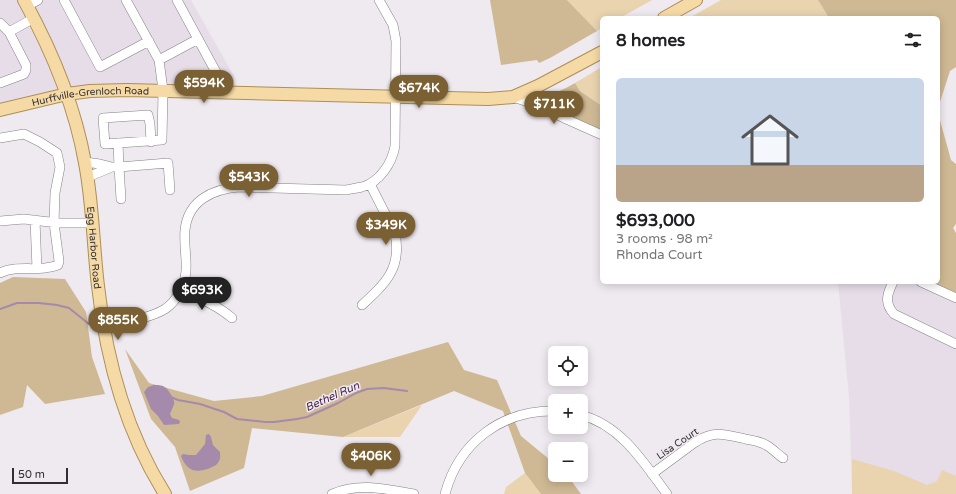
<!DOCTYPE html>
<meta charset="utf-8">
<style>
:root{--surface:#fff;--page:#f2f2f2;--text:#202124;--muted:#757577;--line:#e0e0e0;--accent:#7a6032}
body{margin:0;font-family:"Varela Round",sans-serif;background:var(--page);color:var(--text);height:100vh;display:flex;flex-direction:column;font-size:15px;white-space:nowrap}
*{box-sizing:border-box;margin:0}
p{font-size:13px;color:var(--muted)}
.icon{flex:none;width:22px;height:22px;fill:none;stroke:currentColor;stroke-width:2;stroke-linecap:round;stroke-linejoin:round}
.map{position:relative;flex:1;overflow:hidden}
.side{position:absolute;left:600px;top:16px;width:340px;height:268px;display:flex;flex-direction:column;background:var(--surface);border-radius:6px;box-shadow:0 2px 10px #0003}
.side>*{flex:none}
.fabs{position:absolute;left:548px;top:346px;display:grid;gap:8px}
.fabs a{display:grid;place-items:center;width:40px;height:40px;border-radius:6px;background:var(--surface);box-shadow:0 2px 10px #0003;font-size:20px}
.scale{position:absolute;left:12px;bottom:10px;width:56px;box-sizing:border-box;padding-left:4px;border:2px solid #302e31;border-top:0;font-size:11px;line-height:14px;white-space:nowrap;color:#302e31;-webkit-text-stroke:3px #efeaf0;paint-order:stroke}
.price{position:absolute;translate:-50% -34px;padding:0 9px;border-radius:14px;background:var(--accent);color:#fff;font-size:13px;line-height:26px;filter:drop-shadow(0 1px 2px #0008)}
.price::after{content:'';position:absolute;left:50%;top:24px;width:12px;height:9px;margin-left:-6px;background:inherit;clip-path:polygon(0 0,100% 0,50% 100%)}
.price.active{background:#222;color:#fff}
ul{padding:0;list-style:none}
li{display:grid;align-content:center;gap:8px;height:212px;padding:0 16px}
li+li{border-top:1px solid var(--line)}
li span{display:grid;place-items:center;height:124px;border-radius:6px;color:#555}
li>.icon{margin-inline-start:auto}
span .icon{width:72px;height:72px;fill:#fffc;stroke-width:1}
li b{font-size:17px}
h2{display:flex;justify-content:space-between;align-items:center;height:48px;padding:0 16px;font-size:17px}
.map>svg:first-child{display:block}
</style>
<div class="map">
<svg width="956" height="494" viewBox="0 0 956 494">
<rect width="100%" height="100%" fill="#efeaf0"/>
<path fill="#e6dde8" d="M0,0H191L234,76V93L127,90L0,110Z
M838,282H911L956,303V494H852L849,397Z"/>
<path fill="#ead4af" d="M567,0H652L620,18H602V28L597,31Z
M721,0H818L829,18H689Z
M602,67V106L580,91L575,83Z
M422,405L400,437H343Z
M852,459L894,471L927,485L937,481L942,470L956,476V494H852Z
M525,473L541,494H504L506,487Z"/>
<path fill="#cfb994" d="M490,0H567L597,31L550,58L539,63L537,60L501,65Z
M818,0H956V67L950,71L938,108V18H829Z
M575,83L580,91L602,106V135L531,103L566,88Z
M938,113L951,160L956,164V224L953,228L956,233V300L920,282H938Z
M13,277L65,279L86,312L92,357L105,394L45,404L27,385L23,407L0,415V283Z
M448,342L464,370L497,380L521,436L555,464V475H567L581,494H541L525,473L503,411L454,391L343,437L252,428L244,468L190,491L175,447L151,419L125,349L149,383L214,401L262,396Z"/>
<path fill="#a58aab" d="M154,385C165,385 166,387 172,396C172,397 174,400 174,401C175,405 171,410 170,414L172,418L179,420L180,422L179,424L164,425L158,416L151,409L144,392L148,387Z
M209,434L211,437L213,445L220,452C220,455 221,458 219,461C218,464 215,466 212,467C197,474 187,472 181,456L183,454L189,455H196L205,444L206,435Z"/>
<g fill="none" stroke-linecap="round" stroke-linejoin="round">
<path stroke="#a58aab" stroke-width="2" d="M0,309L17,303H39L57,305L69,308L89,324
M171,397L178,400L200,404L224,412L237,419L265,422H274L297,419L307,417L338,403L356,393L367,389L384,388L407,391"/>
<g stroke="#868186" stroke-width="10">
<path id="minor" d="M64,0L100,67L149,41
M126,0L159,60L163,90L162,140L105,144L103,118L148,115L150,124L151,142
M177,0L217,74L219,92
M27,6L38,0
M0,23L9,32L26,65V70L24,74L0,83
M9,32L34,18
M159,60L198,39
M513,97L540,106L566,119L602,135
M0,138L24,134L40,142L57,153L60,167L55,193L54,223L59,261L58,265C54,267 50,267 45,268C30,270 14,266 0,273
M118,143L119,167L168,163L170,190
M85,162L100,164L112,167L88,177
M114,167H119L121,199
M35,220L37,269
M0,221L24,219L58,223H93
M893,282C887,294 884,303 894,314L956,344
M921,282L956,298
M181,290C199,298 217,305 232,318
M362,305C386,283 402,268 395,233L370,184
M103,326C122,322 149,319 165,309C171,305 176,299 179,293C192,271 183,254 185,230C188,201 212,189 239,187L346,190C351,189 357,188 362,187C380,182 392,163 395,146L396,41L393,25L379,0
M581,415C621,425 644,463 667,494
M652,474L694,443C713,430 724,434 745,439C752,440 759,441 766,445C772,448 777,454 783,458
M332,494C359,482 386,489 414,494
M445,494C459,442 502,410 555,411"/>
</g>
<g stroke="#ad8e57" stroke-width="14">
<g id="major">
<path id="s1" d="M24,0C52,51 75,106 85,163C93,204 93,245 98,286C106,359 126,432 165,494"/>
<path d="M664,18L696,0"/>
<path id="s2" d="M0,110L67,94L90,91L127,90L488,99L513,97L538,86L602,52"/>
</g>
</g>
<use href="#minor" stroke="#fff" stroke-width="9"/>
<use href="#major" stroke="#f6daa6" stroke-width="12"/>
</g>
<g text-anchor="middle" stroke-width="3" stroke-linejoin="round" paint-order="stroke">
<g font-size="10" fill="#302e31" stroke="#efeaf0">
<text dy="4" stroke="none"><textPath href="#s2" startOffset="92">Hurffville-Grenloch Road</textPath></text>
<text dy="4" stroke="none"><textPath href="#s1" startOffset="260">Egg Harbor Road</textPath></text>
<text transform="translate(677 443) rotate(-34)" y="4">Lisa Court</text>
</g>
<g font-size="11" font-style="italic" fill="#421e49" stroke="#efeaf0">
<text transform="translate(332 396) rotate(-24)" y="4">Bethel Run</text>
</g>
</g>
</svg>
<div class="fabs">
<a><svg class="icon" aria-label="locate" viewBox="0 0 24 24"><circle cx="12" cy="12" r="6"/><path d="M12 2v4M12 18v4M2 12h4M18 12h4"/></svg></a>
<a>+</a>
<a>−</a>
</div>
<div class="scale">50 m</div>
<b class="price" style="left:204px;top:104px">$594K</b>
<b class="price" style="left:419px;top:109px">$674K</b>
<b class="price" style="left:554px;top:125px">$711K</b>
<b class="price" style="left:249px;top:198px">$543K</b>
<b class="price" style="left:386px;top:246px">$349K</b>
<b class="price active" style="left:202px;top:311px">$693K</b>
<b class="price" style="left:118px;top:341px">$855K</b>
<b class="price" style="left:371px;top:477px">$406K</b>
<section class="side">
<h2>8 homes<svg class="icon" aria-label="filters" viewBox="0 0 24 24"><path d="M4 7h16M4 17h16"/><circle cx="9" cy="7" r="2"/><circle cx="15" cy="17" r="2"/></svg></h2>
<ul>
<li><span style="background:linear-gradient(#c9d6e8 70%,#b9a48a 0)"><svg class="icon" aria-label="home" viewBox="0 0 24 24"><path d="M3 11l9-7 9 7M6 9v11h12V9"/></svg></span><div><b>$693,000</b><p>3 rooms · 98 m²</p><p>Rhonda Court</p></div></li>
</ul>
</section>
</div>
